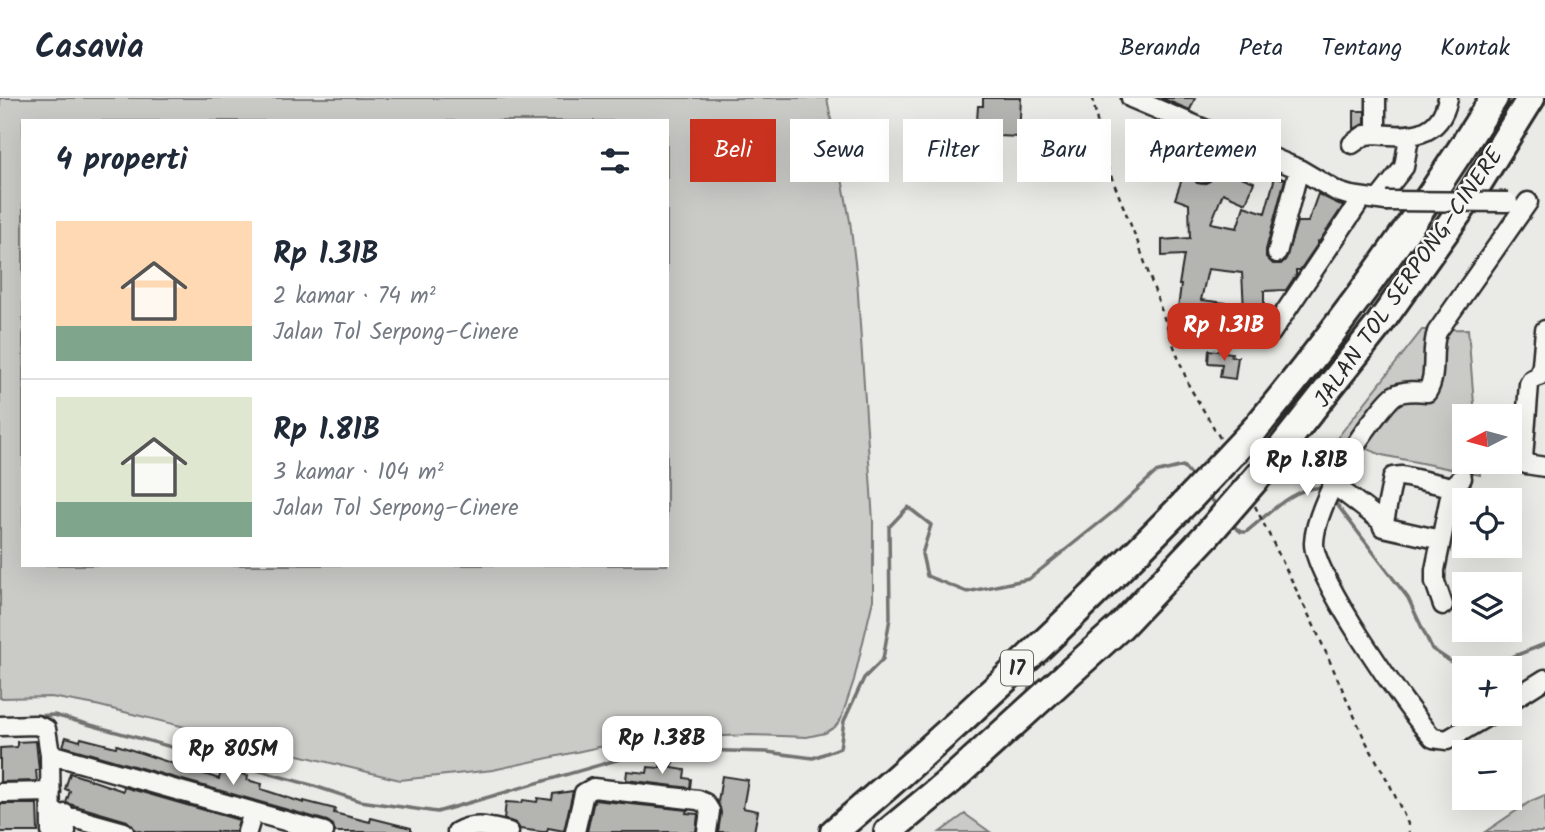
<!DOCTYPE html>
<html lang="id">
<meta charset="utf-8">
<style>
:root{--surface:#fff;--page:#f2f2f3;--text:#1f2937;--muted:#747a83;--line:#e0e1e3;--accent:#c8321e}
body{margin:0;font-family:Kalam,sans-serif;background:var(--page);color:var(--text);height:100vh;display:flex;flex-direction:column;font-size:26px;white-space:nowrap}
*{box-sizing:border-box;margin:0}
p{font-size:23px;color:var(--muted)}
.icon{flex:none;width:38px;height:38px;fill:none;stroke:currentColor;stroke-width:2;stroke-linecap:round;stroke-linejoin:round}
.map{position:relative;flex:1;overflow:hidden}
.details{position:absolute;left:21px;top:21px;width:648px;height:448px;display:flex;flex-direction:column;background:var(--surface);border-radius:0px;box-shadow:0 7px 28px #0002}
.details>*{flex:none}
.top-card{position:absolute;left:690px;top:21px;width:665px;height:63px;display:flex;gap:14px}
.needle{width:46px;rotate:264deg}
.buttons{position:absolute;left:1452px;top:306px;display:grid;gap:14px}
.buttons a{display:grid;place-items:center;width:70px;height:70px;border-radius:0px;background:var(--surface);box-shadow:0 7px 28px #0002;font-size:35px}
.price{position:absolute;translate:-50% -60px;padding:0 16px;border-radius:14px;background:#fff;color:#222;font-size:23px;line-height:46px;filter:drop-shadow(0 2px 4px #0008)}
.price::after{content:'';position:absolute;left:50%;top:42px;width:21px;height:16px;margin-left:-10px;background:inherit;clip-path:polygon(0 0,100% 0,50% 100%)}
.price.active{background:var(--accent);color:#fff}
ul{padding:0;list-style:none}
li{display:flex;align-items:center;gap:21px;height:175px;padding:0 35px}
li+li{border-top:2px solid var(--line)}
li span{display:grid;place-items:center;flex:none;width:196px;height:140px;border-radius:0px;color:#555}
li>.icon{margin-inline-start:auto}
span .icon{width:84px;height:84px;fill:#fffc;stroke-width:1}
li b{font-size:30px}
h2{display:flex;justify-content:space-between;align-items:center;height:84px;padding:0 35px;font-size:30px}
.chip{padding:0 24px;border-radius:0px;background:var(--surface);box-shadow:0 7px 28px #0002;font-size:24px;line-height:63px}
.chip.active{background:var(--accent);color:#fff}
header{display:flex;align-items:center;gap:42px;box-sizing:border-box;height:98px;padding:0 35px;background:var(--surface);border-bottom:2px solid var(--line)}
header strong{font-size:33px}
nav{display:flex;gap:38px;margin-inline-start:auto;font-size:24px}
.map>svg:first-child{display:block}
</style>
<header>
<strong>Casavia</strong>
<nav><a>Beranda</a><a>Peta</a><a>Tentang</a><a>Kontak</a></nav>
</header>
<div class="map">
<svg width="1545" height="734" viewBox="0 0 1545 734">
<rect width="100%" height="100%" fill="#eaeae6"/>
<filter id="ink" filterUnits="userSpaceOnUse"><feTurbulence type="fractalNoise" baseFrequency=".0143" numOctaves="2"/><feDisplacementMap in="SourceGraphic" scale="14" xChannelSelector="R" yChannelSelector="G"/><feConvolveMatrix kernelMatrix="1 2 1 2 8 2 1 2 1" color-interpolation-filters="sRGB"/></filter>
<g filter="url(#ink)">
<path fill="#cacac7" stroke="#7a7a79" stroke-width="2" fill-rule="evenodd" d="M0,0H827L850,123L857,181L873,423V502L854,582L841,621L835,629L825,635L807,639L751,637L669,640L613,646L493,672L400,682L96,607L51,599L0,600ZM23,23H667V467H23Z
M1468,231L1475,318H1465V364H1479L1480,377L1382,357L1338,339L1422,232Z
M1545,697V734H1485L1531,703Z
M965,716L990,734H940Z"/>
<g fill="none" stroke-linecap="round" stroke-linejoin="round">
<path stroke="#727270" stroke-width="3.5" d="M1207,396L1218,409
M1335,404L1408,500L1432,551L1459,569L1491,567L1545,546
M1231,426L1241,434H1246C1268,417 1294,387 1323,390
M6,619L54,617L311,687L360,703L437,714L648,653L694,652L767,654L813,660L840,650L844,623L864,580L883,561L890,520L889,429L908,409L931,427L922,456L927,478L967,494L1029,481L1113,414L1155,375L1183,368L1195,382"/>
</g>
<path fill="#b4b4b1" stroke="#2b2b2b" stroke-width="2" d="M983,0H1021L1019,39L976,37L978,8H983Z
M1161,0H1195L1190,12Z
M1354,13H1365V26L1354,31Z
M1143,37L1178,40L1176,55L1141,50Z
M1185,50L1197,55L1191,76L1197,85L1203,86L1210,83L1219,62L1231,67L1228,74L1254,84L1246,105L1223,95L1211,125L1237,130L1244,108L1265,115L1275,79L1285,81L1266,152V159L1273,166H1281L1285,162L1297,124H1308L1318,96L1343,108L1319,144L1317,143V147L1300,172H1296V177L1286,192L1264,193V211H1244L1242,175L1208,171L1201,202L1234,206L1233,221L1202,218L1201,221L1177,218L1181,187H1179L1184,157L1162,158V142L1190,140L1189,106L1175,101L1183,78L1176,75Z
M1209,252L1232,255L1231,259H1238L1235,281L1220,279L1222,266L1208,265Z
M66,639L80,643L81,640L116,649L117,647L219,681L222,670L248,678L247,682L262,686L261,691L304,705V703L335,711L334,715L370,724L371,720L411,730V734H335L333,727L327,723L63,648Z
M36,643L39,672H36L37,683L0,684V650L17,649V644Z
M661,662L673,663L672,670L685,672L684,680L691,681L690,690L626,682L627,673L647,675L648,669L660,670Z
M70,675L123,693L124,689L239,722L236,734H143L135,732L127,723L66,705L70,693L65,691Z
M722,678L748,682L743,710L758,713L754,734H718L721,715L718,704Z
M573,693L564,733L548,730L547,734H542L520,731L516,725L504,721L506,704L522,705L523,702L537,704L538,700L552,702L553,696Z
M594,702L687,712L686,715L698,716L696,734H587Z
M0,706H37L38,734H0Z"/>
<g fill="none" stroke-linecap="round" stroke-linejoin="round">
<g stroke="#2b2b2b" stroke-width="23">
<path id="minor" d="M1131,0L1299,71L1338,94L1351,98L1386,103
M1376,36C1409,39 1440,41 1448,0
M1352,46L1365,37L1376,36V0
M1202,75L1216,37
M1378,102L1404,69L1409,39
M1277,155L1299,71
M1545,232L1542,267L1539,278L1532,281L1529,286L1523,360L1526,366L1545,369
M1271,235L1362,100
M1333,386L1381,423L1383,429L1441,442
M1383,429L1393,379L1402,378L1452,389
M1443,507L1435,484V472L1452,389L1462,380
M1510,603L1545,581
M1491,616L1447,642L1433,640C1408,614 1313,477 1314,445C1315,415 1342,368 1358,343C1364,334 1387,302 1395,297C1404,292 1417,293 1427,294C1438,277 1430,253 1437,234L1528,104
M0,628L36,627L46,631L50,656L51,734
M50,656L324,734
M0,695L51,694
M52,714L124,734
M65,716L66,734
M247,734L253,714
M457,734C474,724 491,730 509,734
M575,734L584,695L593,690L698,702L705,705L710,713L707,734"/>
</g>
<g stroke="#2b2b2b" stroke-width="32">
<path id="highway" d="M1255,331C1343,226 1421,116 1494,0
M1267,368L1378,228L1469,100L1531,0
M834,734C959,628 1077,516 1192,398
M888,734L951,682L1121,528L1207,437"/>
</g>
<path stroke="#2b2b2b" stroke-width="2.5" stroke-dasharray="5 5" stroke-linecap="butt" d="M1093,0L1103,58L1138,145L1176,254L1189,288L1220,340
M1255,408L1315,530L1365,642L1390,687L1408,726L1409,734"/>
<use href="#minor" stroke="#f6f6f2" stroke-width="18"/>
<use href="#highway" stroke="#f6f6f2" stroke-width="26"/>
<g stroke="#2b2b2b" stroke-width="23" stroke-linecap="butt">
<path id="minor-bridge" d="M1386,103L1508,104"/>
</g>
<g stroke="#2b2b2b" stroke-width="32" stroke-linecap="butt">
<path id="highway-bridge" d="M1192,398L1255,331
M1207,437L1267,368"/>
</g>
<use href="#minor-bridge" stroke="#f6f6f2" stroke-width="18"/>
<use href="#highway-bridge" stroke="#f6f6f2" stroke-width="26"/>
</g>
</g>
<g text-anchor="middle" stroke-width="5" stroke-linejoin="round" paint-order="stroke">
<rect fill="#f6f6f2" stroke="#686867" stroke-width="2" x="1001" y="552.5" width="32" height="35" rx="5"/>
<g font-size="21" font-weight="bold" fill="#2b2b2b">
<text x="1017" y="577">17</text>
</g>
<g font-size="23" fill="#2b2b2b" stroke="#f6f6f2">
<text transform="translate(1408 179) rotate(-55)" y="8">JALAN TOL SERPONG–CINERE</text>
</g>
</g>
</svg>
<div class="buttons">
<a><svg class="needle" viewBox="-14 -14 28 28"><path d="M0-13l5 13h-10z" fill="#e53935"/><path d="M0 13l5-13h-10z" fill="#747a83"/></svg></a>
<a><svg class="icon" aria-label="locate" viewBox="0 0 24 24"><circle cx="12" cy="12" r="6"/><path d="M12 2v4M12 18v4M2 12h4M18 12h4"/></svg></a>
<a><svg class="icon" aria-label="layers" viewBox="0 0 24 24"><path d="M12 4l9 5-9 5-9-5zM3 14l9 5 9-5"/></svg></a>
<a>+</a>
<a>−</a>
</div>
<b class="price active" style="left:1224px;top:265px">Rp 1.31B</b>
<b class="price" style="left:1307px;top:400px">Rp 1.81B</b>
<b class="price" style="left:662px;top:678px">Rp 1.38B</b>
<b class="price" style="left:233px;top:689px">Rp 805M</b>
<div class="top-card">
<a class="chip active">Beli</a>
<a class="chip">Sewa</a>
<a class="chip">Filter</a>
<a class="chip">Baru</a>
<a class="chip">Apartemen</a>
</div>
<section class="details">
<h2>4 properti<svg class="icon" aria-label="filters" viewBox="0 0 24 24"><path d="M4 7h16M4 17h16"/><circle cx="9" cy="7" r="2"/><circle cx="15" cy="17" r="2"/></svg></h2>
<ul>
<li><span style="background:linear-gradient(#ffd9b3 75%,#7fa58c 0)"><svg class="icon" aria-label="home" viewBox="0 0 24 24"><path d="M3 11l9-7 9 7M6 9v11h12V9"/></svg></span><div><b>Rp 1.31B</b><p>2 kamar · 74 m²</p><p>Jalan Tol Serpong–Cinere</p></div></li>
<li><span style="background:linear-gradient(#dfe7d0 75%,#7fa58c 0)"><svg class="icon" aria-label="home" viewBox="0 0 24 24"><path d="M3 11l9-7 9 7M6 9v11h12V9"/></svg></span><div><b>Rp 1.81B</b><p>3 kamar · 104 m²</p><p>Jalan Tol Serpong–Cinere</p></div></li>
</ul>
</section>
</div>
